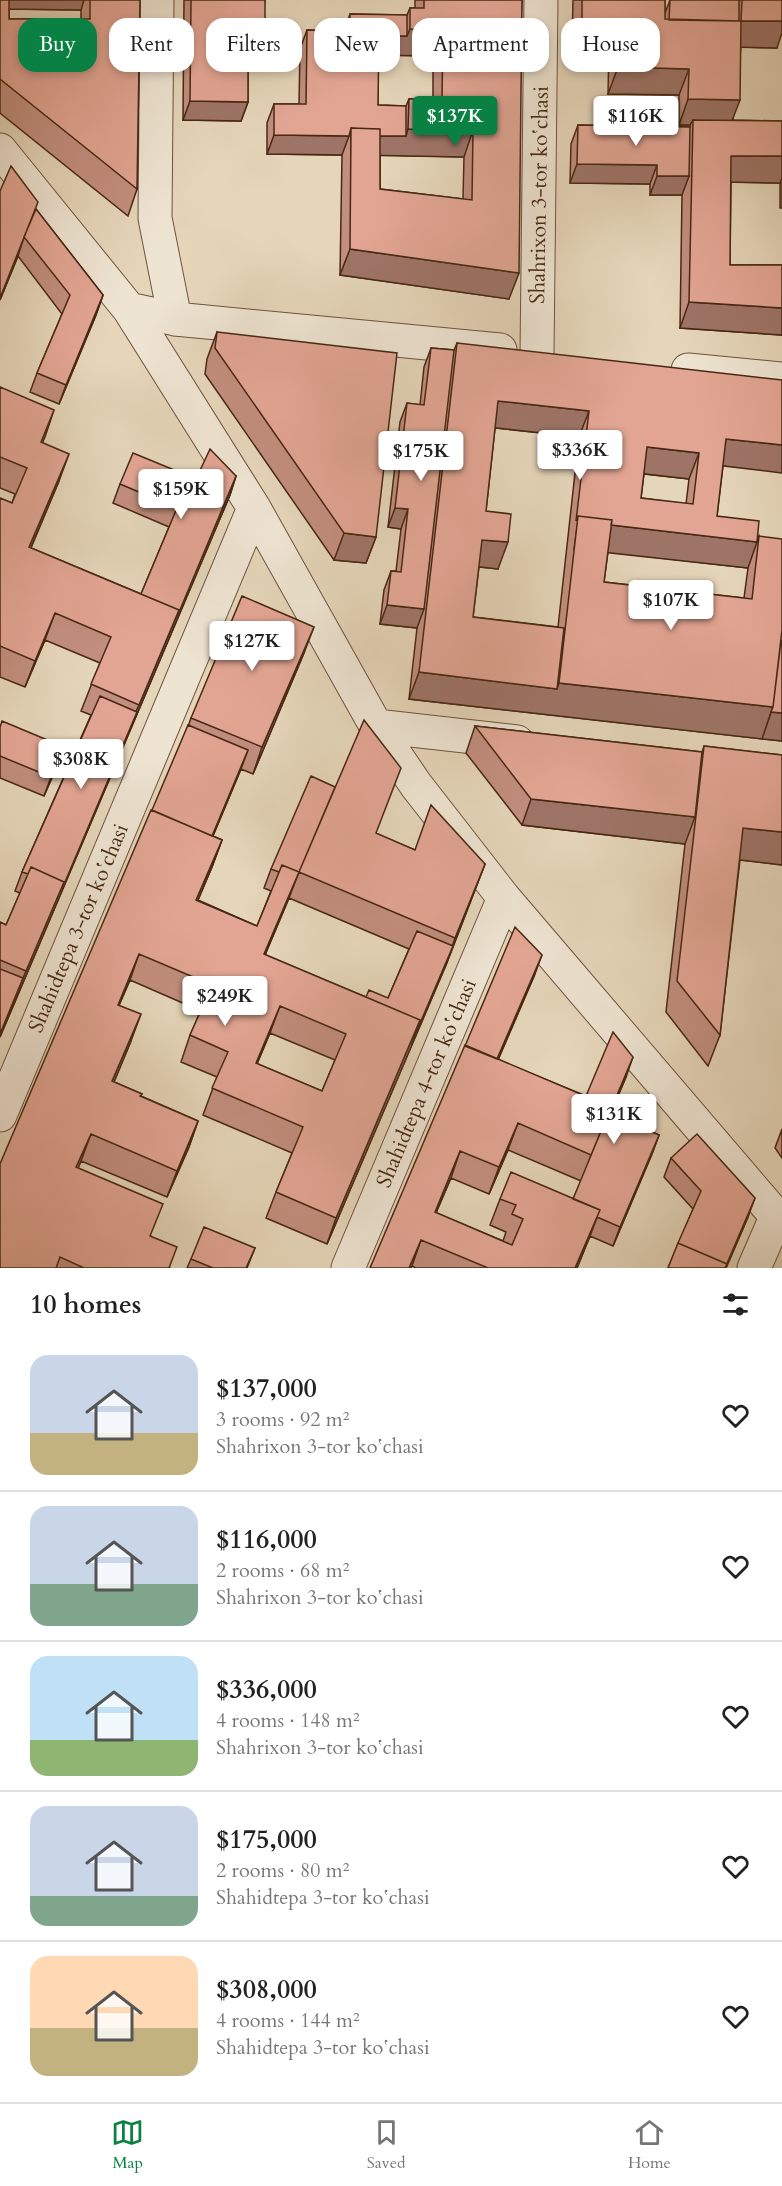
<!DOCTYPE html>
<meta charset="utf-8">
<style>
:root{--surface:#fff;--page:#f2f2f2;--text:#222;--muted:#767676;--line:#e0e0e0;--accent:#0b8043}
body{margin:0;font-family:Cardo,serif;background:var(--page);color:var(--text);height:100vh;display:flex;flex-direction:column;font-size:22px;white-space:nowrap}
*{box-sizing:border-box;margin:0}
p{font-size:20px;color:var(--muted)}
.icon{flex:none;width:33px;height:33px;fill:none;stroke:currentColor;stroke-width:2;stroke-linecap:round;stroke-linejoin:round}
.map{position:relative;height:1268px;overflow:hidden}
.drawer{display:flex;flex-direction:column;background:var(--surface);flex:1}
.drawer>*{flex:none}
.guide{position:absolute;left:18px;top:18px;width:747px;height:54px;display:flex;gap:12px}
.price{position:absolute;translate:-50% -51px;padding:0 14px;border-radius:6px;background:#fff;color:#222;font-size:20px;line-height:39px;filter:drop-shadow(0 2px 3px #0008)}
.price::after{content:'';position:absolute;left:50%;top:36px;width:18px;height:14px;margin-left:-9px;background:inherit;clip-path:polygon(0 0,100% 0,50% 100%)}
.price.active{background:var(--accent);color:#fff}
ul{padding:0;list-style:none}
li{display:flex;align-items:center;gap:18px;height:150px;padding:0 30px}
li+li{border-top:2px solid var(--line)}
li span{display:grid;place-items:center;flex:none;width:168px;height:120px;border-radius:18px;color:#555}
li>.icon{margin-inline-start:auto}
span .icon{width:72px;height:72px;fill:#fffc;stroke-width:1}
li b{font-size:26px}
h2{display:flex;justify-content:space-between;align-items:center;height:72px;padding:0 30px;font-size:26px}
.tag{padding:0 21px;border-radius:18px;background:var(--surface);box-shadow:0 3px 9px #0003;font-size:21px;line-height:54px}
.tag.active{background:var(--accent);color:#fff}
.menu{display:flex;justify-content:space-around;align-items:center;height:84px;border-top:2px solid var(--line);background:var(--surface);font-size:16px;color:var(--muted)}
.menu a{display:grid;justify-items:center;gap:3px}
.menu .active{color:var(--accent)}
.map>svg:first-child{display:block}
</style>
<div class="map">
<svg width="782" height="1268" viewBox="0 0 782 1268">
<rect width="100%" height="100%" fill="#e5d5b9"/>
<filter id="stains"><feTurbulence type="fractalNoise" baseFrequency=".00333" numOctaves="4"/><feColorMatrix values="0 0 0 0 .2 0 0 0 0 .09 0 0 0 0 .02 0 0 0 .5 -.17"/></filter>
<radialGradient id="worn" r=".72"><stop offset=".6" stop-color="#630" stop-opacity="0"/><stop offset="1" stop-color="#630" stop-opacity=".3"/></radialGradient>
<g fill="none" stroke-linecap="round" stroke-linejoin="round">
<g stroke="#6f533c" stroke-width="35">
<path id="minor" d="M157,0L155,218L175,319
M0,150L129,309L254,508L376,726L416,785L504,898L782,1223
M129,309L175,319L500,350
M537,354L541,0
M688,370L782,379
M376,726L517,742
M0,1115L254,508
M348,1268L504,898
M754,1268L777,1215"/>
</g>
<use href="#minor" stroke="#eee4d2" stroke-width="33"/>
</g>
<path fill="#c28e7e" stroke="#482813" stroke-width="1.5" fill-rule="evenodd" d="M0,0H140L137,189L128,216L0,113ZM9,9L81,10V19H9Z
M184,0H265L258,48H248V102L241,121L183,120Z
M415,0H522L509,299L340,275L342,155L267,154V123L274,104H299L300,49L307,30L344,31L350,14L407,15L410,8H415ZM378,55L433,56V99H409L406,106L378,105ZM380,155L464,157L463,199L380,189Z
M573,0H665V13L670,0H782L777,48L741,47L733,120L782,121V208H780V183L731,182L730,265H782V335L680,328L682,195H650V184L570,183L571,144L578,125L690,127V125H679V95L608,94L609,45H572Z
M0,191L36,209L103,295L96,315L59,404L30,392L37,373L62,314L18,256L0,300Z
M217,332L376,537L366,563L334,560L205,374L207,359Z
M457,343L723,466L717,516L757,542L759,536L781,641H782V741L409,699L417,628L380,624L384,590L391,571H396L401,529L388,527L400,422L407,403L420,405L424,367L431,348L454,350ZM495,428L579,437L558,627L473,617L479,567L498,569L486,511ZM644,474L689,479L686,504L641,498ZM608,552L748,568L744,598L604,582Z
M0,387L42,443L59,481L31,548L141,594L169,527L113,503L120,484L236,476L230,495L0,1037V922L6,925L20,893L15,891L22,872L91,715L81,711L100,663L45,640L25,687L0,677V498L12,503L15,494L0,488Z
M304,653L253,774L241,769L213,836L222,840L212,867L198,900L257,926L271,891L264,888L271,869L376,834L415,850L485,864L446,965L327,1244L266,1218L276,1192L292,1153L203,1115L217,1077L181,1062L190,1035L201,1011L130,980L119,1005L131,1041L114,1082L142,1094L141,1096L198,1121L189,1147L167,1197L81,1161L78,1168L151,1236L170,1268H0L191,718ZM289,898L409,949L388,998L366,997L265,955ZM270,1033L335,1060L322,1091L257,1064Z
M475,726L702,752L704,746L782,755V865L740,860L720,1035L708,1066L666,1012L685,844L522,825L466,753Z
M0,727L57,766L44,796L0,778Z
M535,974L498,1060L586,1096L626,1077L610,1115L659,1135L652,1154L613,1246L590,1236L577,1268H416L412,1266L370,1268ZM508,1150L581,1181L573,1199H500L490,1225L506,1232L503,1241L436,1213L451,1178L489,1194Z
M782,1129V1158L775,1148Z
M671,1158L748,1217L726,1268H668L693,1209L664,1177Z
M255,1248L247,1268H187L191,1259Z"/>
<path fill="#9e7467" stroke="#482813" stroke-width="1.5" d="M3,0H84L81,10L0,9Z
M582,19H618L609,45H572Z
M741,21H782V33L777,48L732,47Z
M248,29H265L258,48H241Z
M410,29L443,30L433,56L372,55L379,36H407Z
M618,67L689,69L679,95L608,94Z
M688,99L740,100L730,126L693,120L690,125H679Z
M190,101L248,102L241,121L183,120Z
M408,129L473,130L464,157L351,155V136H406Z
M274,135L349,136L342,155L267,154Z
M731,156H782V178L780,183L722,182Z
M577,164L657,165L650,184L570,183Z
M657,176H689L682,195H650Z
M24,237L18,256L0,300V298Z
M350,249L519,273L509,299L340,275Z
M103,295L96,315L59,404L66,385Z
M689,302L782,308V335L680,328Z
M498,401L589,411L579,437L488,427Z
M54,410L45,437L31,468L41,442Z
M726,439L782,445V473L716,465Z
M647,447L699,453L689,479L637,473Z
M69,454L59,481L20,573L29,547Z
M236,476L230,495L0,1037V1034L26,971Z
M395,508L408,509L401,529L388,527Z
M578,521L757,542L748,568L574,549Z
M344,533L376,537L366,563L334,560Z
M482,540L508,542L498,569L472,566Z
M387,605L424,609L417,628L380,624Z
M55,613L45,640L25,687L35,661Z
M314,627L304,653L253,774L262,747Z
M419,672L557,689L559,683L773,707L762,739L409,699Z
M771,712L782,713V741L762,739Z
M64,747L57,766L44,796L51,777Z
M248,750L241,769L202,862L209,843Z
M531,799L695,817L685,844L522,825Z
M743,828L782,832V865L732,859Z
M222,840L212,867L187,926L196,900Z
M485,864L475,890L446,965L455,938Z
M299,872L289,898L254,981L264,954Z
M453,946L446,965L411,1047L418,1028Z
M139,954L130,980L108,1031L118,1005Z
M542,955L535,974L487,1085L494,1066Z
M280,1006L270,1033L246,1089L256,1063Z
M141,1014L131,1041L103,1108L112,1081Z
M420,1020L411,1047L327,1244L336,1218Z
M633,1057L626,1077L582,1181L591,1155Z
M198,1121L189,1147L167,1197L177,1171Z
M518,1123L508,1150L489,1194L499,1167Z
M91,1134L81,1161L67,1194L76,1167Z
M659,1135L652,1154L613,1246L620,1227Z
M460,1151L451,1178L425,1238L435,1212Z
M755,1198L748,1217L726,1268H725Z
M600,1210L590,1236L577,1268H575Z
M421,1240L412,1266L411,1268H409Z"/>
<path fill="#e2a593" stroke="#482813" stroke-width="1.5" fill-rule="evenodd" d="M0,0H9V19H90V0H140L137,189L0,79Z
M191,0H265V29H248V102L190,101Z
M424,0H522L519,273L350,249L351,128L380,129V189L472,200L473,130L408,129L409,99H442L443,30L410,29V8H424Z
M582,0H665V19L741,21L742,0H782V21H741L740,100L688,99L689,69L618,67V19H582Z
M670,0H739V21L669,20Z
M350,14L407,15V36H379L378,105L406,106V136H380V129L351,128L349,136L274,135V104H306L307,30L350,31Z
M693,120L782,121V156H731L730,265H782V308L689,302Z
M578,125L690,127L689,176H657V165L577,164Z
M11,166L38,202L0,298V191Z
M36,209L103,295L66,385L37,373L70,295L24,237Z
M217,332L397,353L376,537L344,533L215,348Z
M457,343L782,380V445L726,439L717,516L759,521L757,542L611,525L612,520L578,516L576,521L589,411L498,401L486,511L511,514L508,542L482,540L473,617L564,628L557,689L419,672ZM647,447L699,453L693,504L641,498Z
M431,348L454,350L424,609L387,605L391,571L401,572L408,509L395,508L407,403L424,405Z
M0,387L54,410L41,442L69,454L29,547L179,610L139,705L91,684L111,637L55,613L35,661L0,646V498L12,503L27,468L0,457Z
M210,449L236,476L177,617L179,610L141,594L177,508L120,484L133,453L196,479Z
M578,516L612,520L604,582L752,599L759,536L782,539V630L773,707L559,683Z
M242,596L314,627L262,747L191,718Z
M781,641H782V713L771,712L773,707Z
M100,696L137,712L62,889L64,882L31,867L28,874L22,872Z
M364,720L401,768L376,833L415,850L431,805L485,864L455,938L299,872L264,954L420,1020L336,1218L276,1192L303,1127L212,1088L228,1052L190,1035L212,985L139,954L118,1005L141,1014L112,1081L142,1094L140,1096L198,1121L177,1171L91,1134L76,1167L163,1204L150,1236L177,1247L169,1268H84L60,1257L56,1268H0V1164L151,810L222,840L196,900L257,926L282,865L299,872ZM280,1006L346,1034L322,1091L256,1063Z
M2,721L64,747L51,777L0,756V727Z
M188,725L248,750L212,836L152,810Z
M475,726L702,752L695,817L531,799Z
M704,746L782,755V832L743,828L720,1035L677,981Z
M311,776L335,787L299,872L282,865L279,872L271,869Z
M31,867L64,882L26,971L0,960V922L6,925Z
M515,927L542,955L497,1059L465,1046Z
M417,931L453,946L418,1028L420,1020L366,997L369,990L388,998Z
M0,969L23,978L0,1034Z
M613,1032L633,1057L609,1114L659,1135L620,1227L597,1217L600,1210L573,1199L611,1107L586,1096Z
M465,1045L611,1107L591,1155L518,1123L499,1167L460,1151L435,1212L512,1245L523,1219L512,1214L516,1205L500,1199L511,1172L600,1210L575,1268H488L421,1240L409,1268H370Z
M697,1134L755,1198L725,1268L727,1264L678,1243L701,1191L671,1158Z
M204,1227L255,1248L246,1268H213L191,1259Z
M678,1243L727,1264L725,1268H668Z"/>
<g text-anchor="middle" stroke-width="5" stroke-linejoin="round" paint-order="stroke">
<g font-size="21" fill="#482813" stroke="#eee4d2">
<text transform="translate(539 195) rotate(-89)" y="7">Shahrixon 3-tor koʻchasi</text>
<text transform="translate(78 928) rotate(-67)" y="7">Shahidtepa 3-tor koʻchasi</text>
<text transform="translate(426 1083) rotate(-67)" y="7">Shahidtepa 4-tor koʻchasi</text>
</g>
</g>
<rect width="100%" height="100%" filter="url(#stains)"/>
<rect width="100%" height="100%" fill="url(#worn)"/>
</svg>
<b class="price active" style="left:455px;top:147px">$137K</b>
<b class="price" style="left:636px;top:147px">$116K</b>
<b class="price" style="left:580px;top:481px">$336K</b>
<b class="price" style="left:421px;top:482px">$175K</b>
<b class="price" style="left:181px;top:520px">$159K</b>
<b class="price" style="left:671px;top:631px">$107K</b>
<b class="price" style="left:252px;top:672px">$127K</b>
<b class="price" style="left:81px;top:790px">$308K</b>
<b class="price" style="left:225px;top:1027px">$249K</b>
<b class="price" style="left:614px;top:1145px">$131K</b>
<div class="guide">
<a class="tag active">Buy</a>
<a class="tag">Rent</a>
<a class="tag">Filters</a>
<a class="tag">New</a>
<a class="tag">Apartment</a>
<a class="tag">House</a>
</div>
</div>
<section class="drawer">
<h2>10 homes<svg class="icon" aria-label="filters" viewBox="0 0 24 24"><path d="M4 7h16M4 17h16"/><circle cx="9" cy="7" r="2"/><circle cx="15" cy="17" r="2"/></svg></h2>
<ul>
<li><span style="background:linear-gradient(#c9d6e8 65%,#c2b280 0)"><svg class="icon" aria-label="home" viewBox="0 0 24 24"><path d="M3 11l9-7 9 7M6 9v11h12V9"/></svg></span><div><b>$137,000</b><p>3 rooms · 92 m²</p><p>Shahrixon 3-tor koʻchasi</p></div><svg class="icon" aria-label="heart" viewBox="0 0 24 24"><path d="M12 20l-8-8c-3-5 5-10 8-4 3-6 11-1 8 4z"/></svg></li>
<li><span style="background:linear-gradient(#c9d6e8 65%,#7fa58c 0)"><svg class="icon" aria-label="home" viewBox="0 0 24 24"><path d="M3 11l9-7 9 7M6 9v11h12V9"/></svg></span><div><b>$116,000</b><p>2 rooms · 68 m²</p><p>Shahrixon 3-tor koʻchasi</p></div><svg class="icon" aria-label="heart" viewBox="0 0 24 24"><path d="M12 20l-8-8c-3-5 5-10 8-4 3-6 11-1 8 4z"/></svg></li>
<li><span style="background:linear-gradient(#bfe0f5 70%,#8fb573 0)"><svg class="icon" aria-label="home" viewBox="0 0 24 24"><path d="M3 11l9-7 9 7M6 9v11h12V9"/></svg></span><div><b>$336,000</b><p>4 rooms · 148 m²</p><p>Shahrixon 3-tor koʻchasi</p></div><svg class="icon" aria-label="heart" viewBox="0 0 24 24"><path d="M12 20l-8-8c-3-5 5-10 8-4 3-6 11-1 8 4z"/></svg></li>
<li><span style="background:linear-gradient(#c9d6e8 75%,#7fa58c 0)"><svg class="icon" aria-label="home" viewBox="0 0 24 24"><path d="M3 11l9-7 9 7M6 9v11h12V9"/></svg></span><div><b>$175,000</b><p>2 rooms · 80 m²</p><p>Shahidtepa 3-tor koʻchasi</p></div><svg class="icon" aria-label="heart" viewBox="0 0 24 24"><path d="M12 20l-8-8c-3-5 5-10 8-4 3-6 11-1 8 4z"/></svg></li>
<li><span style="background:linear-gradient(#ffd9b3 60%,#c2b280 0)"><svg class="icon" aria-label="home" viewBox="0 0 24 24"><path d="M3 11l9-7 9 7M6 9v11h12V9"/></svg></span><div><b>$308,000</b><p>4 rooms · 144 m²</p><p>Shahidtepa 3-tor koʻchasi</p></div><svg class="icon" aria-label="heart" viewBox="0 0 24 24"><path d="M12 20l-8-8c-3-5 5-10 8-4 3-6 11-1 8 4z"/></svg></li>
</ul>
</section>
<nav class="menu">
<a class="active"><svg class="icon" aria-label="map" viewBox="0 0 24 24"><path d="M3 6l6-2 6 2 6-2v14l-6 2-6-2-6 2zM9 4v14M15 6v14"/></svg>Map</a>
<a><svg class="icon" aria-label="saved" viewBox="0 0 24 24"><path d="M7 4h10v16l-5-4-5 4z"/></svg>Saved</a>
<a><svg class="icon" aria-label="home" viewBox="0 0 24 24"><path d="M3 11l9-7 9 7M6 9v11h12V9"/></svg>Home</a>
</nav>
